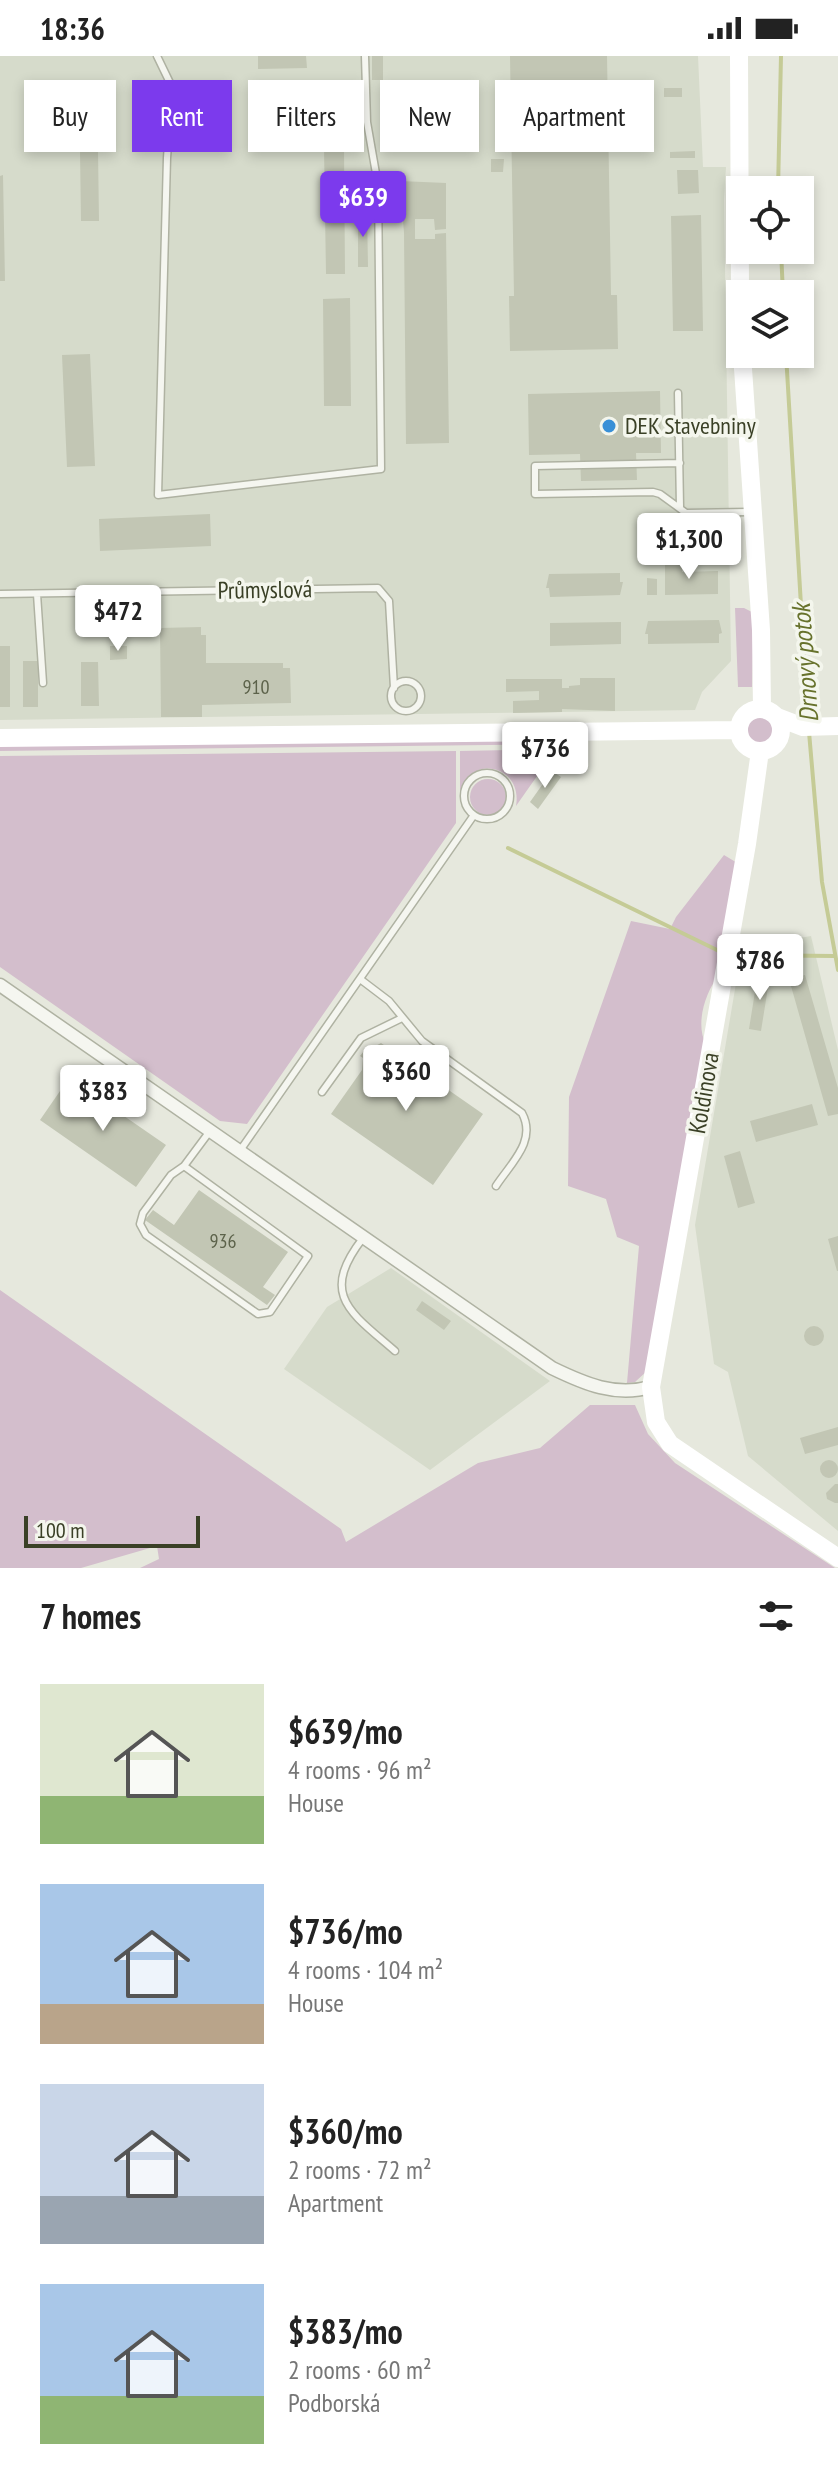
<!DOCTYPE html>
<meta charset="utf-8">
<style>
:root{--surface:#fff;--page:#f6f6f6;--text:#222;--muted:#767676;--accent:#7c3aed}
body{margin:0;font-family:"PT Sans Narrow",sans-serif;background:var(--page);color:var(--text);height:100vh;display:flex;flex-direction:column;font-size:30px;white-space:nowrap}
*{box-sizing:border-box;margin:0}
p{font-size:26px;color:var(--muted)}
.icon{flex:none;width:44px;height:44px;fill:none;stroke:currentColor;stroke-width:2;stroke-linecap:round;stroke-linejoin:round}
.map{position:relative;height:1512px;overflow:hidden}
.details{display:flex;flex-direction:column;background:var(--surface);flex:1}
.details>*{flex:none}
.hud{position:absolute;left:24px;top:24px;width:790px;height:72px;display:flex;gap:16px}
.controls{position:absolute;left:726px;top:120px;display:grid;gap:16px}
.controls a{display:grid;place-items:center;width:88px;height:88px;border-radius:0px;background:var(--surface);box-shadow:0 4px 12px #0003;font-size:40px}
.scale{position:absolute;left:24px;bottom:20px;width:176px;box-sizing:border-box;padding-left:8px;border:4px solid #3a4026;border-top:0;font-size:22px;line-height:28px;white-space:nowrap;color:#3a4026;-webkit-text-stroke:6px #f4f6ed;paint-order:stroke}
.price{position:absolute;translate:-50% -68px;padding:0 18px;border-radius:8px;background:#fff;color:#222;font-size:26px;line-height:52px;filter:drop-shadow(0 2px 4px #0008)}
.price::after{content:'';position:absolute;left:50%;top:48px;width:24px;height:18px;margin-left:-12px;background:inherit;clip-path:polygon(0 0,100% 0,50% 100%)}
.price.active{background:var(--accent);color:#fff}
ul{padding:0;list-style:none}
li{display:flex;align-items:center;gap:24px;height:200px;padding:0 40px}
li span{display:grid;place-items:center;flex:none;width:224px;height:160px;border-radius:0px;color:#555}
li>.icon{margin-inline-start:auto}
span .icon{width:96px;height:96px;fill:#fffc;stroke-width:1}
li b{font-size:34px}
h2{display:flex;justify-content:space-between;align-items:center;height:96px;padding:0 40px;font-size:34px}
.tag{padding:0 28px;border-radius:0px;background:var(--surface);box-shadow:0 4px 12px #0003;font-size:28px;line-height:72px}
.tag.active{background:var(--accent);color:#fff}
.status{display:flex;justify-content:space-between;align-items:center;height:56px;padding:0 40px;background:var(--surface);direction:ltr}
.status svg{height:22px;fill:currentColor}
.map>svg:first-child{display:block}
</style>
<div class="status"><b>18:36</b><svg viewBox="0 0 49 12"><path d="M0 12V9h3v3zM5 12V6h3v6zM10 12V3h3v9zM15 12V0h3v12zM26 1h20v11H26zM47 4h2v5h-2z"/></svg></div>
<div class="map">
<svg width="838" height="1512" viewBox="0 0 838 1512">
<rect width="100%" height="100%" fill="#e6e8dd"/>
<path fill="#d6dbcb" d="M0,0H698L703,111H726L724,144L731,605L702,636L695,654L0,664Z
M811,880L838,994V1475L748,1400L728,1316L714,1308L695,1169L742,892Z
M391,1212L550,1325L430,1414L284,1313L327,1251Z"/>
<path fill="#d3becc" d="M735,552H744L754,557L752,631H738Z
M745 674a14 14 0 1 1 28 0a14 14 0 1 1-28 0Z
M564,683V688L0,695V690Z
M556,693L516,750C523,711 473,697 460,735V695Z
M456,695V767L247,1068L220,1065L0,911V700Z
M470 741a18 18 0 1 1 36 0a18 18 0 1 1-36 0Z
M724,799L739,808L719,918C705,938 695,967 706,989L647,1315L635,1326L627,1327L639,1190L617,1181L606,1143L568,1130L569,1041L631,865L670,873L676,861Z
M0,1234L341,1473L346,1486L478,1407L540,1392L590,1349H635L648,1378L675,1407L835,1512H140L159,1503L157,1490L81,1512H0Z"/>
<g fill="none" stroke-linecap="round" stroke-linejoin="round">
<path stroke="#c5cb96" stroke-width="4" d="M778,134L781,0
M781,194L783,238
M786,298L808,667
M809,676L822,826L838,914
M508,792L721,896
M737,899L834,900"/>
</g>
<path fill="#c2c6b4" d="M258,0H306L307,12L258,13Z
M372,0H383V24H372Z
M510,0H607L611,239H617L618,293L510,295L509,240H514Z
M664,32H682V41H664Z
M97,34L98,77L74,78L73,35Z
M324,91H344L345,218H326Z
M80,95H98L99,165H81Z
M695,95V102H670V96Z
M491,103H504L503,116H491Z
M677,114H698L699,137L678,138Z
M3,119L5,225H0V120Z
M400,125L446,127V173L435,174L434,163H415V183H435V178L446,177L449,387L406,388L404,177Z
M358,155H367L368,211H358Z
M701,159L703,275H673L671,160Z
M350,242L351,350H324L323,243Z
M90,298L95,410L67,411L62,299Z
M660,335L661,397H636L637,424L581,425L580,398L529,399L528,338Z
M210,458L211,490L100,495L99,463Z
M665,504H682V516L718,515V538L665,539Z
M620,517V526H623L620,539L550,541L549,532H546L549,518Z
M647,522L657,523V539H647Z
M719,564L722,577L719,578V587L648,588V578H645L648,565Z
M621,566V588L550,590V567Z
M201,571V579H206V607H283V612H290L291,647L202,649V661H161L160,572Z
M0,590H10V651H0Z
M110,590H127V603L110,604Z
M23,605H38V651H23Z
M81,606H98L99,650H81Z
M580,622H615V655L562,653V656L513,657V645L539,644V635L506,636V623H562V632H569V630L580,629Z
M552,715L561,721L538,753L530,746Z
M758,917L770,919L761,975L749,973Z
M805,919L838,1032V1058L828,1060L789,923Z
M381,987L483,1058L433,1129L331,1058L362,1014L363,1002L360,1000L367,991L370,993Z
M69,1022L166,1089L136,1131L40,1064Z
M812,1048L818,1069L756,1086L750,1065Z
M740,1095L755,1147L738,1152L724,1100Z
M199,1134L288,1196L263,1231L275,1239L267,1249L145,1164L153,1154L174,1169Z
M838,1180V1215H837L828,1183Z
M422,1245L451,1265L444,1274L416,1254Z
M804 1280a10 10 0 1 1 20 0a10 10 0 1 1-20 0Z
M838,1371V1389L805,1398L800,1382Z
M820 1413a9 9 0 1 1 18 0a9 9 0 1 1-18 0Z
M835,1428H838V1447H835L827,1443L826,1437Z"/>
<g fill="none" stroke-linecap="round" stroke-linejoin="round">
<g stroke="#afb2a2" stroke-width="9">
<path id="lane" d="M157,0L172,31L167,102L158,439L381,413L378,129L367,66L365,0
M678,337L680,451
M680,407L535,410V438L653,436L660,438L686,457L749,456
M0,538L378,532L389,545L394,632
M37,538L43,627
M391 640a15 15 0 1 1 30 0a15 15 0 1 1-30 0Z
M464 740a23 23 0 1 1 46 0a23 23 0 1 1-46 0Z
M360,923L389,945L422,985L522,1057C537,1085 511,1107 496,1130
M322,1036L361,982L402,962
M239,1096L474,759
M184,1110L308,1200L270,1256L258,1258L146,1179L140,1168L143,1157L171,1119L184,1110L210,1075
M363,1182C319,1239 350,1256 395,1295"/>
</g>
<g stroke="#afb2a2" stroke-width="15">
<path id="street" d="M0,929L552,1312C585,1328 615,1341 651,1331"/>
</g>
<use href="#lane" stroke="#f5f6f0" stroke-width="6"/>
<use href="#street" stroke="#f5f6f0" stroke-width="12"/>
<path stroke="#fff" stroke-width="18" d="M739,0L740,238
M742,298L761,574L762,653
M739 674a21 21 0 1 1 42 0a21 21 0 1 1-42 0Z
M777,661L803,671L838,670
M0,682L739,674
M760,695L747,788L651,1331L656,1366L670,1388L838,1502"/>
</g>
<circle fill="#3990d7" stroke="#f4f6ed" stroke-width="3" cx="609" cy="370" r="8"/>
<g text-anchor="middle" stroke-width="7" stroke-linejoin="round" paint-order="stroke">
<g font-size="20" fill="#5c624a">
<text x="256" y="638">910</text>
<text x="223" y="1192">936</text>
</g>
<g font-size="24" fill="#3a4026" stroke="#f4f6ed" text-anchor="start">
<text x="625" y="378">DEK Stavebniny</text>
</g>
<g font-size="24" fill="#3a4026" stroke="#f4f6ed">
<text transform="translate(265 534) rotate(-1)" y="8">Průmyslová</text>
<text transform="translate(704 1037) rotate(-80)" y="8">Koldinova</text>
</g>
<g font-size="26" font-style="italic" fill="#67722c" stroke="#f4f6ed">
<text transform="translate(805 607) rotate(-94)" y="9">Drnový potok</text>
</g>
</g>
</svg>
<div class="controls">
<a><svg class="icon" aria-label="locate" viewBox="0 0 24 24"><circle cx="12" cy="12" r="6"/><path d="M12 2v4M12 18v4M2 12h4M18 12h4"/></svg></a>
<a><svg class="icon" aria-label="layers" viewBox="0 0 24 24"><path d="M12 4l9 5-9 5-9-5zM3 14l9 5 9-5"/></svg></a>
</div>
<div class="scale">100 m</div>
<b class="price active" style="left:363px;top:183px">$639</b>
<b class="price" style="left:689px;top:525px">$1,300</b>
<b class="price" style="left:118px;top:597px">$472</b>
<b class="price" style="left:545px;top:734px">$736</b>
<b class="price" style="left:760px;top:946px">$786</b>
<b class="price" style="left:406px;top:1057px">$360</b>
<b class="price" style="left:103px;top:1077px">$383</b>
<div class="hud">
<a class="tag">Buy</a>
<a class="tag active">Rent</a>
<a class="tag">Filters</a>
<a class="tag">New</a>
<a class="tag">Apartment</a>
</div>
</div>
<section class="details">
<h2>7 homes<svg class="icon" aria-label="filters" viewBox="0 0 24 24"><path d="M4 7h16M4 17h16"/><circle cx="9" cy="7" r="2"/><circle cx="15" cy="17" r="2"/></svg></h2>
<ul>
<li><span style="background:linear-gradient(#dfe7d0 70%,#8fb573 0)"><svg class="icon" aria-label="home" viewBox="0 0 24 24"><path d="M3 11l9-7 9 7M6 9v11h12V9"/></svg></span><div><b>$639/mo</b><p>4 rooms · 96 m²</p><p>House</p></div></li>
<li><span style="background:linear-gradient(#a9c7e8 75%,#b9a48a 0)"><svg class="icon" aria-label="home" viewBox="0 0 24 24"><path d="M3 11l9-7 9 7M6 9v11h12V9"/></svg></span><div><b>$736/mo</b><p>4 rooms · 104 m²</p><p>House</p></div></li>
<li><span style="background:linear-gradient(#c9d6e8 70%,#9aa5b1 0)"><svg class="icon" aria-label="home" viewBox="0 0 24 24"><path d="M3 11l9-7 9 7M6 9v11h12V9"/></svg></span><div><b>$360/mo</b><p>2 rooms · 72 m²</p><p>Apartment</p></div></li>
<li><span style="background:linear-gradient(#a9c7e8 70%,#8fb573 0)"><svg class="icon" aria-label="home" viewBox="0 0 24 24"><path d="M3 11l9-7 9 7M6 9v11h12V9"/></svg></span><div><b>$383/mo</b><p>2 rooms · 60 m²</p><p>Podborská</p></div></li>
</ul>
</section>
